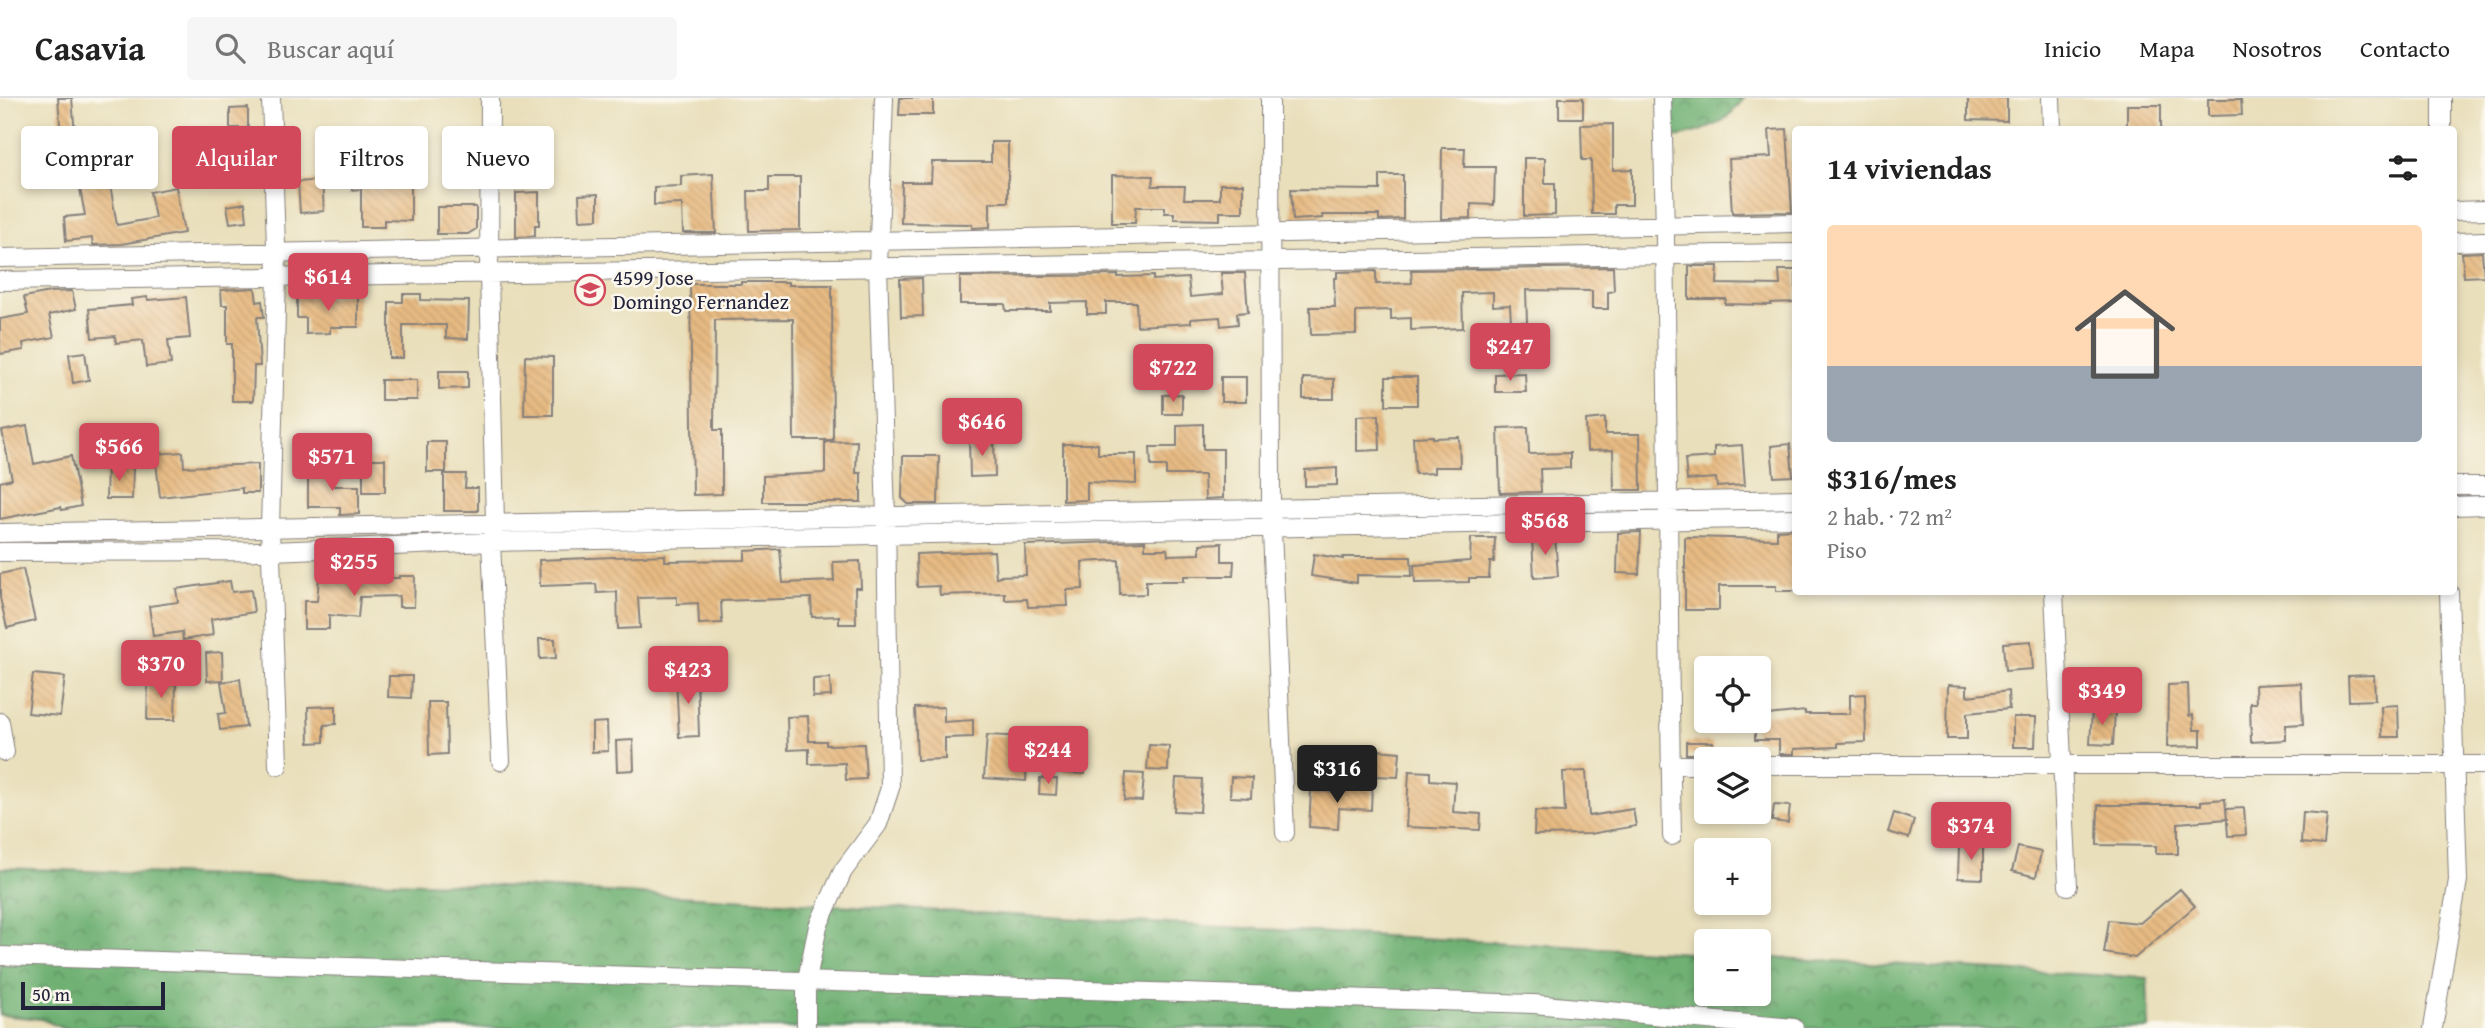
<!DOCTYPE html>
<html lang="es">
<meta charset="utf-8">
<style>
:root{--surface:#fff;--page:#f6f6f6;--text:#222;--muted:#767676;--line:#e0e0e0;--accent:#d1495b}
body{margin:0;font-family:"Gentium Book Plus",serif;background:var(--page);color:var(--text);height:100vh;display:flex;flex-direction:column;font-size:26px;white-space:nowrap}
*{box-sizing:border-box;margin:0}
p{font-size:23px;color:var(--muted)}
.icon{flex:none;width:38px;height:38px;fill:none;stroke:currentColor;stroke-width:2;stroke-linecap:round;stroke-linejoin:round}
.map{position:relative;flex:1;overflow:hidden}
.panel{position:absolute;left:1792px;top:28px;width:665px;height:469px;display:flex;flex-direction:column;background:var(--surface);border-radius:7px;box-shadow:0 4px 10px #0003}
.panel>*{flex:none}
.top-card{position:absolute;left:21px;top:28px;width:665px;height:63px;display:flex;gap:14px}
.controls{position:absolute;left:1694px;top:558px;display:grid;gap:14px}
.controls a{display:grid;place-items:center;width:77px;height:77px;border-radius:7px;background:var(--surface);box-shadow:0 4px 10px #0003;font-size:35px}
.scale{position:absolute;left:21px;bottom:18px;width:144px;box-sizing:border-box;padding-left:7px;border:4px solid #22223b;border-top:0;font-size:19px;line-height:24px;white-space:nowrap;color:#22223b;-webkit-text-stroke:5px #fbf7ec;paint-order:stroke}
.price{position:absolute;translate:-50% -60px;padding:0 16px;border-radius:7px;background:var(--accent);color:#fff;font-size:23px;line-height:46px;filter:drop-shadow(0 2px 4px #0008)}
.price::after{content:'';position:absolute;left:50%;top:42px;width:21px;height:16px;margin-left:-10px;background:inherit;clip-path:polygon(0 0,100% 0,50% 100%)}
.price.on{background:#222;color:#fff}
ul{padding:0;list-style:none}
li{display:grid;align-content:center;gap:14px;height:371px;padding:0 35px}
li+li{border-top:2px solid var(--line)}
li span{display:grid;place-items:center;height:217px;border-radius:7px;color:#555}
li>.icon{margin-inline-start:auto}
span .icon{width:126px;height:126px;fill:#fffc;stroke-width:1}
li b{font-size:30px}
h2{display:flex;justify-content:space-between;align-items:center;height:84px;padding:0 35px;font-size:30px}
.chip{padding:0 24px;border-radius:7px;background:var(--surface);box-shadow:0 4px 10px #0003;font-size:24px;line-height:63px}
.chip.on{background:var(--accent);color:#fff}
header{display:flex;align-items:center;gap:42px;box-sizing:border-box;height:98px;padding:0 35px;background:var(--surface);border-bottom:2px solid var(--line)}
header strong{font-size:33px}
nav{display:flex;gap:38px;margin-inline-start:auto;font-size:24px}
.search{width:490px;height:63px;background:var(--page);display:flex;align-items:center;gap:18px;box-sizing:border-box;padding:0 24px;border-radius:7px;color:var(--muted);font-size:26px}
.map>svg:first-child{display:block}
</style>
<header>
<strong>Casavia</strong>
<div class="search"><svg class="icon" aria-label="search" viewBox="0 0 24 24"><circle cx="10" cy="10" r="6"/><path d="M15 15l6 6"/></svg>Buscar aquí</div>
<nav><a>Inicio</a><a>Mapa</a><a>Nosotros</a><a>Contacto</a></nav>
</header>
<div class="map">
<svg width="2485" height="930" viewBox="0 0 2485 930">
<defs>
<pattern id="forest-crowns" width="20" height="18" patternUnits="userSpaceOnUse" patternTransform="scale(1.75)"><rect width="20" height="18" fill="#70b173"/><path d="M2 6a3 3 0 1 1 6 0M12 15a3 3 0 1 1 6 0" fill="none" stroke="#5c9060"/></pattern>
<pattern id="building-back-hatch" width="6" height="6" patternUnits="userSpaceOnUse" patternTransform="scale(1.75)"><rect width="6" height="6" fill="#e7ba82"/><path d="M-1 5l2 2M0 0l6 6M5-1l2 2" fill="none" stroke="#c6a071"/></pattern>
</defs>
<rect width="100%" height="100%" fill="#fbf7ec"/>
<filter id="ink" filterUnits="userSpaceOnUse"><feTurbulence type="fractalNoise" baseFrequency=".0143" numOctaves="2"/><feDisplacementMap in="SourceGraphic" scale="14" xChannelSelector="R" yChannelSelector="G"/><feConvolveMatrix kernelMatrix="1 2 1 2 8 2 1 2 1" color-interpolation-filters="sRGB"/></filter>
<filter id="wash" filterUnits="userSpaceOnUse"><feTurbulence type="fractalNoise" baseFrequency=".00686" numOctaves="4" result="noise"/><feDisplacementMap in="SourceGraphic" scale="28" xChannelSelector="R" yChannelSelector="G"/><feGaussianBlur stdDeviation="1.57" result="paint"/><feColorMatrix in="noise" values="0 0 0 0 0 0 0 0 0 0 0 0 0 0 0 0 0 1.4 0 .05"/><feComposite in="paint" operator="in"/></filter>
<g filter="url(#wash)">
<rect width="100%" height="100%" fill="#e9dfbb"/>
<path fill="url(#forest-crowns)" stroke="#496a57" stroke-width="2" d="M1677,0H1744C1727,23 1716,29 1689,36C1683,38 1680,39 1673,39C1663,27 1672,13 1677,0Z
M0,770L479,787L1706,856V896H1759V859L2147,880L2149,930H63L41,921L0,917Z"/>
<g id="blocks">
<path fill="url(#building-back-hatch)" d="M58,0H72L75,37L61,39Z
M900,0H933V17H899Z
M1559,0H1583V20H1559Z
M1968,0H2007V23L1968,22Z
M2208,1H2241L2242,17L2208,18Z
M2127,7H2161V32H2127Z
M248,10V30H230V11Z
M1613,26V72L1632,71V107H1614V116H1592L1591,62H1582L1581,27Z
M1787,31L1792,114L1732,115L1729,61L1771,59L1769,32Z
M991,44H1008V104H990V129L972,130V126L901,125L902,84H931L932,64H991Z
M1442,50H1465L1464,69H1495L1494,107L1471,106V120L1441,121Z
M1524,60H1545V85H1555V117L1524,118Z
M107,69L117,127L155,120L150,94L176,89L184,135L121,146L93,147L92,140L66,143L64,119L85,117L77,75Z
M377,72L411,74V123L384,122V129H361V91L352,92L351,74Z
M713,76L716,135H683L682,106L654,107V89L681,88V78Z
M1112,77L1153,78L1152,88H1185L1184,101H1220V86H1243V114H1220V122L1174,121V115H1165V109H1136L1135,125H1112Z
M1380,77H1403V121L1379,122V117H1322L1323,120L1293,122L1291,91L1380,92Z
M769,79H800V132L749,133L748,93H769Z
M322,82L324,113L300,115L298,84Z
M539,94V127H535V138L516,139V95Z
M598,96V121L580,122L579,97Z
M245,105L247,123L230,125L227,108Z
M437,109H476V131L468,136H437Z
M2482,154L2484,178L2464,179L2462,155Z
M1689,168H1718L1717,186L1780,187L1779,172H1796V204L1771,205V207L1725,206L1726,201H1689Z
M1613,169L1614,193L1608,194V211H1592V193L1526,192L1527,224H1511L1510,207L1493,208V194L1462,195L1463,230L1411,232V220L1391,221V212L1358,213L1356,215V236L1311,237L1310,209H1335L1334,180H1337V174L1376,173V186L1412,185L1411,172Z
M1221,175H1245L1248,214L1237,215L1238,226L1221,228L1220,219L1191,221V225L1137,228L1136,204H1106V216H1087V204L1050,205V213H1006L1005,206H960V179L1118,177V179L1153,178V182L1188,180L1190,199L1223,196Z
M922,180L923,218L901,219L900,181Z
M741,184H788V187H832L833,342H794L793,221L715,222L714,332H722V396L693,397L690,186H741Z
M255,190L257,204L262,203L264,219H257L260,268H254L253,303H232V246H227V207H222L221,192Z
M72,193L76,211L49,217L54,239L23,245L24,252L0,256V221L28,216L24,199L50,194Z
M403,196H421V202L469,203L468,241L446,240V227H403V260H389V204H403Z
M336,197H358V229H330V235L306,236V220H297V199H336Z
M147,199L148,202L186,199L190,240L168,242L171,266L146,269L143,242L116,245L115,238L92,240L89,211L132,207L131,201Z
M85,254L89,282L73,285L69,256Z
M525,258L553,259V317H524Z
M439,273H468V290L439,291Z
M1525,275L1526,294H1495V276Z
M1221,279H1246V304H1221Z
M1386,279H1417V307H1386Z
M1303,280L1334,281V301H1303Z
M381,282H417V302H381Z
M1182,296V316H1163V297Z
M1379,317L1380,352L1357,353V318Z
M1605,320V336H1640L1641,392H1614L1613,352L1587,353L1586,322Z
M1203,326V351H1223V400L1205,401L1204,377H1166V368H1151L1150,349H1177V327Z
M27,328L34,366L71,358L81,408L62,412L61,409L0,421V384L12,381L2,333Z
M1528,329L1529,356L1570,355V370L1540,371L1541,394L1500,395L1498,330Z
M1433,338V340L1459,339L1460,369H1434V375L1415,376L1413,339Z
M969,341H994L995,378L970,379Z
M857,343L856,375H861V404H763V378L825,375V344Z
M427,344H446V374H427Z
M1063,346H1098V356H1136V386L1087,384V402L1063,403Z
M1790,346L1793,378L1774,379L1771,348Z
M1742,347L1745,387L1717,389L1716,380L1687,382L1685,361L1714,359V349Z
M183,354L184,369L258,366V395H242V390L160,399L155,356Z
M903,358H939L938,406H908L902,400Z
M363,361H385V394H363Z
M107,369H133L132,401H106Z
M1337,370V387L1305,388V372Z
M308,373H334V388H359V416L340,417V409H308Z
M444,376H466L465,390H478V413H444Z
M1796,431V493H1776V488H1719V512H1685V439L1777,441V432Z
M1641,434L1639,476L1617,475L1618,435Z
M1555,438L1558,478L1534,480L1532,440Z
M1471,440H1495L1494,464H1490L1489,480H1469V484L1415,485L1414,467L1470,463Z
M1145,443V451H1167L1168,457L1200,456V446L1222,445V463H1234L1233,478H1184V483H1146V496L1120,497L1119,462L1082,464L1083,491L1067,492L1068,508L1028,509L1027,501L1005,502V495L940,497L939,488L917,489L916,456L994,453L996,480L999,478L1026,477L1025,447Z
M780,451L783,485L834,483L833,464L860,463L861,490H855L856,526H839V518L812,519L811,500L721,503L722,525L699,526L698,505L677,506V499L638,500L640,530L618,531L617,494L597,495L596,486L540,488L539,462L665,457V463L745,462V453Z
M1314,456L1343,461V459H1411L1412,478L1357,477V485L1311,478Z
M23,471L35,523L7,530L0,500V476Z
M399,478H415L414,509H399V498L360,499L358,520L329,517V531H304V503H317L319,480L371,484V480H399Z
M230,483L232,494L251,492L254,514L211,521L213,537L183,542L182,534L153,538L149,508L178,504L176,491Z
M539,541H555L556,560L540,561Z
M2031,543L2033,571L2005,573L2003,545Z
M222,554L223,582L207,583L206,555Z
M33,576L65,579L60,618L28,615Z
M2374,577L2375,602L2349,603L2348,578Z
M389,578H412L411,600L388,599Z
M697,578L699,638L679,639L676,579Z
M830,580L831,598L813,599V581Z
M240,581L246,629L220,632L218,616L226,615L221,584Z
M148,582L176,583L175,622H147Z
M2301,585L2303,626L2286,627V642L2251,644L2250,605H2256L2255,587Z
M2188,586L2189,618L2193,617L2194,632H2201V648L2167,649L2168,587Z
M1948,587L1967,588V598L2008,593L2009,611L1967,615V641H1947Z
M1865,596L1866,644L1838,645V649L1794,651V656H1779V642H1755V623H1759V618L1805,613V616H1850V597Z
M428,604H446L447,656L429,657Z
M2398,607L2399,639H2382L2381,608Z
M336,608V626L324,627V644L309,645L308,609Z
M944,609V624L973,622V639L945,640V661L917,662L915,610Z
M2092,612L2115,613L2113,647L2090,646Z
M808,618L809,643H826V647L864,646L866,681L846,682L845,665L809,666V651L788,652L787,619Z
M2013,619H2036L2035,649H2013Z
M607,624L608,653L592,654V625Z
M1065,631L1088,633L1085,676L1063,675Z
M987,637L1028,639L1026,683L984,680Z
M633,642L634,672L617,673L616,643Z
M1686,644H1713V659L1706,656H1686Z
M1149,647L1169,648L1168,673L1147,672Z
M1376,652L1400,654L1398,679L1375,678Z
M1409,673L1430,674V682L1455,684L1453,714L1481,716L1480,732L1406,729Z
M1586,673L1589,718L1633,711L1636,728L1590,736L1534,737L1535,713L1565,714L1563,674Z
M1126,675L1144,676L1142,703L1124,702Z
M1231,679L1252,680L1251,700L1230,699Z
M1040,680L1057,681L1056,697L1039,696Z
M1176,680L1202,681L1200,714L1174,713Z
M1340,687L1372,689L1371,712L1339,710L1338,731L1309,729L1311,693L1340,694Z
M2225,701L2227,721L2178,725V756H2156V748L2097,747L2098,707H2201V703Z
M1774,707L1790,708L1788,725L1772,723Z
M2244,710L2246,737L2228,738L2226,711Z
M2303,714L2327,716L2324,747L2301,745Z
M1894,715L1914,722L1909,740L1888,734Z
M1983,747V781L1958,780L1959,748Z
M2018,749L2041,754L2036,779L2012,773Z
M2180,791L2195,808L2135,860L2104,855L2109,822L2140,825Z"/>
</g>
</g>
<g filter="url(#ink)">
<use href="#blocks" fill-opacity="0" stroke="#86807b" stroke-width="2"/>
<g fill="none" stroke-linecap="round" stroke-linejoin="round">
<g stroke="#86807b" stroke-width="20">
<path id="street" d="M271,0L277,178L270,429L278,668
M490,0L489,175L495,425L491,444L501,663
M1270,0L1271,410L1285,735
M1662,0C1669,246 1667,492 1672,738
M2051,0L2052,32
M2442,0V32
M2454,113L2485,112
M2454,144L2485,143
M0,160L1796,125
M0,183L1796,155
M2454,388H2485
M2454,408L2485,407
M0,435L1796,401
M0,454L272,453L491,444L1796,420
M2054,494L2068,788
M0,624L5,654
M1670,667H1706
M1759,667H2485
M0,858L1534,906L1794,930
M806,930V886L818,828L843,773L878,726L890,690L886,418L878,169L884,0
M2433,930L2458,782L2449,494"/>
</g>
<use href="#street" stroke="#fff" stroke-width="18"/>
</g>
</g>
<defs>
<g id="school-ring" transform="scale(1.575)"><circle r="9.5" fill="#fbf7ec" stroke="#d1495b" stroke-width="1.5"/><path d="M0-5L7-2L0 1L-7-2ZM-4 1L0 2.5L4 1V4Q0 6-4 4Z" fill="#d1495b"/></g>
</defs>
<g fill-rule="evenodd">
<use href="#school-ring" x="590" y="192"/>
</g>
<g text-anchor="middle" stroke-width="5" stroke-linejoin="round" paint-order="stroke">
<g font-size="21" fill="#22223b" stroke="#fbf7ec" text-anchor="start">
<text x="613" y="187">4599 Jose<tspan x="613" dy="24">Domingo Fernandez</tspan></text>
</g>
</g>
</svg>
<div class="controls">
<a><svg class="icon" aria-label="locate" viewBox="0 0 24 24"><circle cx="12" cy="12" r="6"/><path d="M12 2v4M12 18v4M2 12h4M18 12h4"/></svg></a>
<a><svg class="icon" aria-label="layers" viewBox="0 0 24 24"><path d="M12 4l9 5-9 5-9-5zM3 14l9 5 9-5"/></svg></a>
<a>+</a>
<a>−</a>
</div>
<div class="scale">50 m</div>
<b class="price" style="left:328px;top:215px">$614</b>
<b class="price" style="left:1510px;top:285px">$247</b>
<b class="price" style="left:1173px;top:306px">$722</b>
<b class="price" style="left:982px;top:360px">$646</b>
<b class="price" style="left:119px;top:385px">$566</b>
<b class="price" style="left:332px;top:395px">$571</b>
<b class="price" style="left:1545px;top:459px">$568</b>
<b class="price" style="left:354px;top:500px">$255</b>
<b class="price" style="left:161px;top:602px">$370</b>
<b class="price" style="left:688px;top:608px">$423</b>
<b class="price" style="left:2102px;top:629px">$349</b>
<b class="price" style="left:1048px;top:688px">$244</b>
<b class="price on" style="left:1337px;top:707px">$316</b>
<b class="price" style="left:1971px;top:764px">$374</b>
<div class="top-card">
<a class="chip">Comprar</a>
<a class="chip on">Alquilar</a>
<a class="chip">Filtros</a>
<a class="chip">Nuevo</a>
</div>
<section class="panel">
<h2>14 viviendas<svg class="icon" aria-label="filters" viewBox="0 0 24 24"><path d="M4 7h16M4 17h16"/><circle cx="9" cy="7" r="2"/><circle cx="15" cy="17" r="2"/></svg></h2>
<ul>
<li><span style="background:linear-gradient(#ffd9b3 65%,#9aa5b1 0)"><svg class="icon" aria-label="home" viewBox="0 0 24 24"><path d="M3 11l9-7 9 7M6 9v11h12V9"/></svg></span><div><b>$316/mes</b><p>2 hab. · 72 m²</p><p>Piso</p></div></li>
</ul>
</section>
</div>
